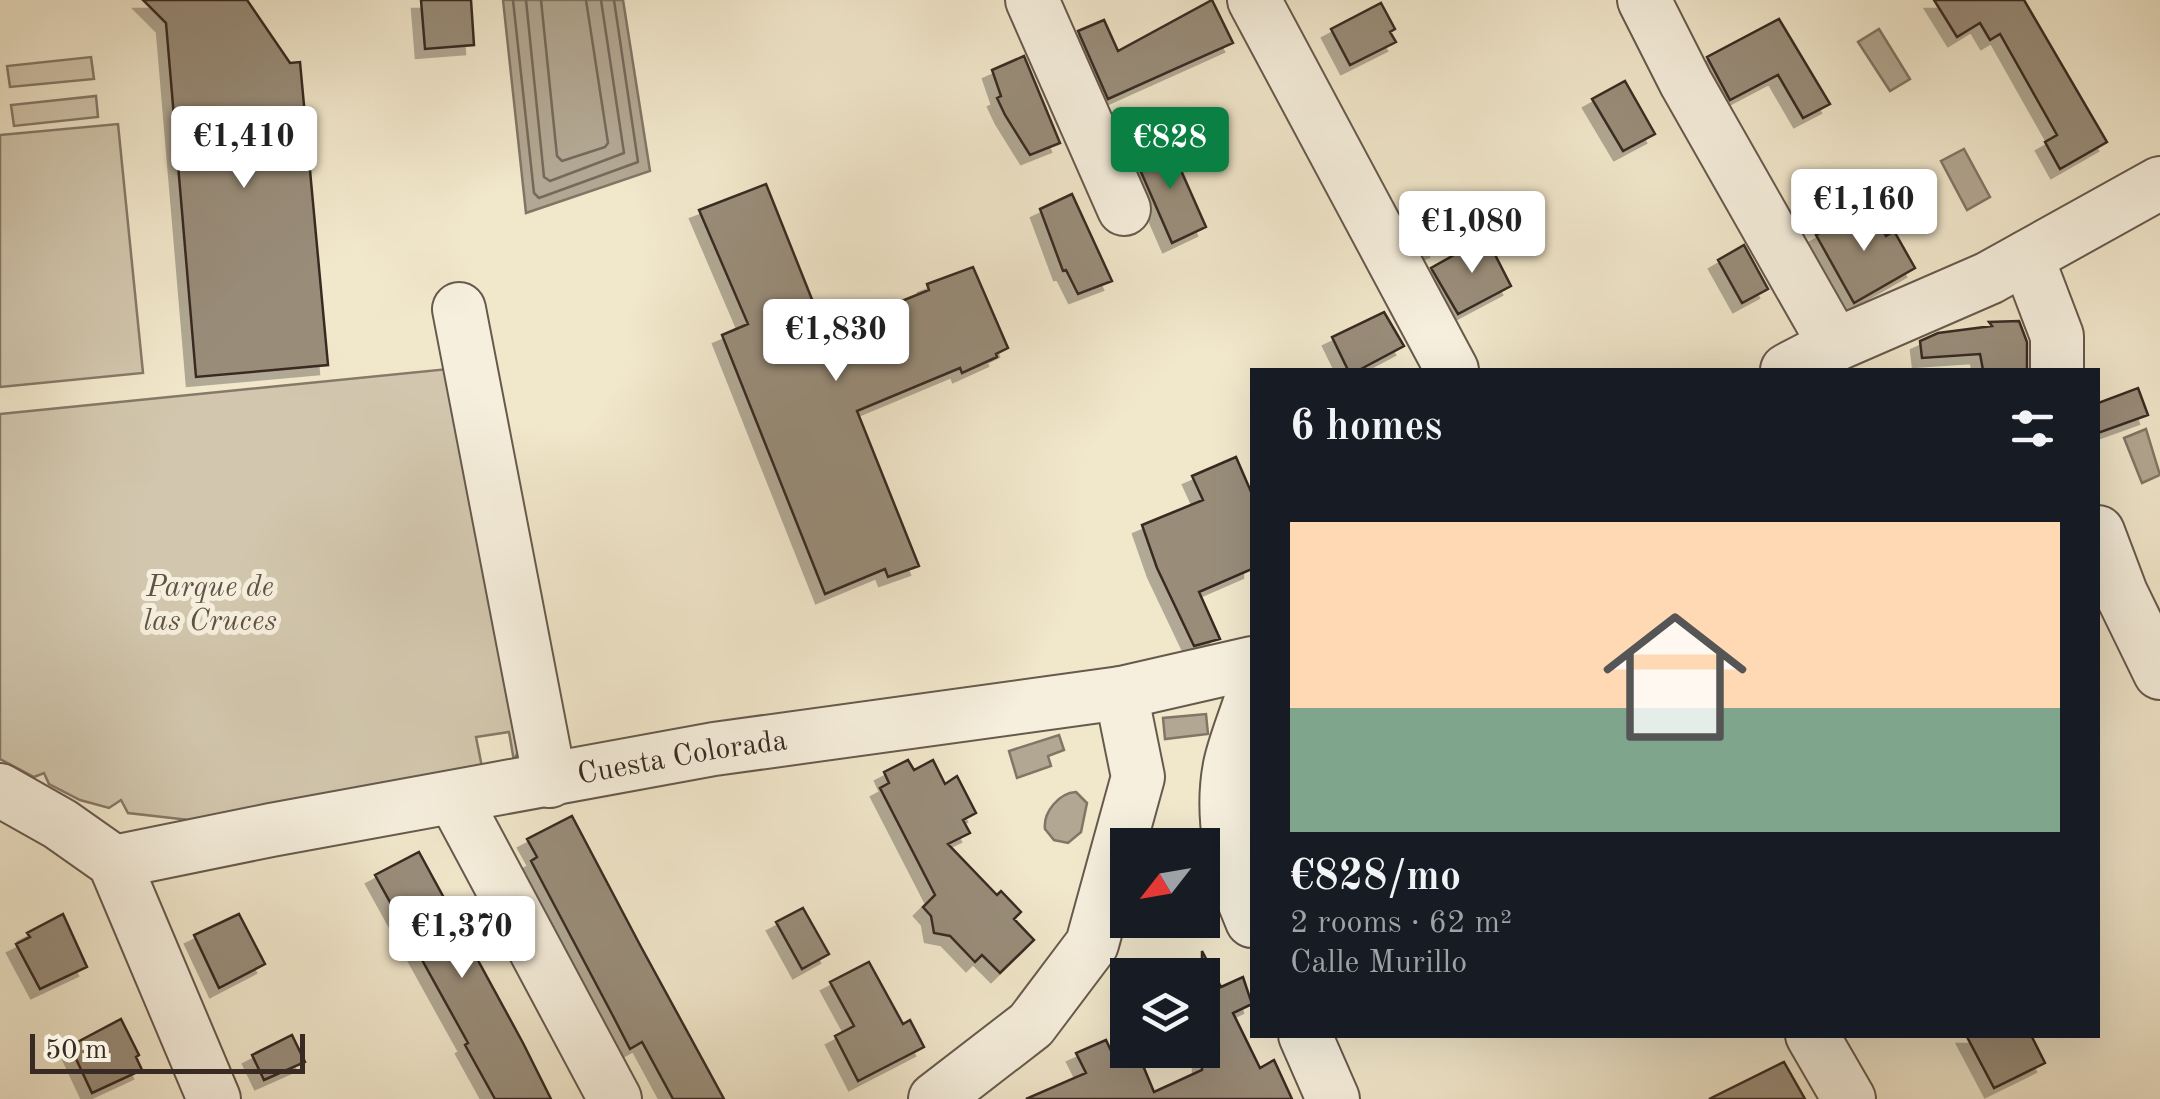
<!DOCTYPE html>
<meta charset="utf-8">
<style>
:root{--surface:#171b24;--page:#20242c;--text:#f1f3f6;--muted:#9ea1a6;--accent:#0b8043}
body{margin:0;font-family:"Old Standard TT",serif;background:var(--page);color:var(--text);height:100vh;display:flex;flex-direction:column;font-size:38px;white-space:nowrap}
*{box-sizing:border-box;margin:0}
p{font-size:32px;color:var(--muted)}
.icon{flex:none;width:55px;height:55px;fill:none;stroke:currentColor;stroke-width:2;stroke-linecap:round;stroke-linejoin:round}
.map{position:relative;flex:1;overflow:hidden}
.sheet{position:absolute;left:1250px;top:368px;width:850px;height:670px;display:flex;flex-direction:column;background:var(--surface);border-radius:0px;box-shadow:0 10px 40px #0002}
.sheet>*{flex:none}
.needle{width:65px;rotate:239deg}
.tools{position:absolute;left:1110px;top:828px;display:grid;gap:20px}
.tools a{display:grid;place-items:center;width:110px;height:110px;border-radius:0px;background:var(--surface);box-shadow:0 10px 40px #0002;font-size:50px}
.scale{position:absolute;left:30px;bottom:25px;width:275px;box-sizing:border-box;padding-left:10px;border:5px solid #392b23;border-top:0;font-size:28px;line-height:35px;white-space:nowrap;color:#392b23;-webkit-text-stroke:8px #f6efdd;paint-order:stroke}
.price{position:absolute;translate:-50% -85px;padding:0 22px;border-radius:10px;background:#fff;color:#222;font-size:32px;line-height:65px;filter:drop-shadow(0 2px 5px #0008)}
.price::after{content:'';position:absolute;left:50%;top:60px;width:30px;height:22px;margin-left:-15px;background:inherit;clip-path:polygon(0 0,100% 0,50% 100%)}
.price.current{background:var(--accent);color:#fff}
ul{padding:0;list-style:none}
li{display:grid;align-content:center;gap:20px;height:530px;padding:0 40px}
li span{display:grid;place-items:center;height:310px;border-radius:0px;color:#555}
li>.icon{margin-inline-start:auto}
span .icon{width:180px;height:180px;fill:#fffc;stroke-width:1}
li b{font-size:42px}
h2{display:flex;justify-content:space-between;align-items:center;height:120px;padding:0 40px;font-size:42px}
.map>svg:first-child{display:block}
</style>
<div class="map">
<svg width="2160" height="1099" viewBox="0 0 2160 1099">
<defs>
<filter id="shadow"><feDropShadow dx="-9" dy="9" stdDeviation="0" flood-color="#0004"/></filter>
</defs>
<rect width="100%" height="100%" fill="#f1e7cb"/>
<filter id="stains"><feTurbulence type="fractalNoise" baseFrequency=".002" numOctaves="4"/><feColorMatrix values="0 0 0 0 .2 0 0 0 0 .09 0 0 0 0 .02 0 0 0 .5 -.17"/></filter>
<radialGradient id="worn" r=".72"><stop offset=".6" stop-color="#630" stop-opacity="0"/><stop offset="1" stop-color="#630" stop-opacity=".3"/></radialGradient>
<path fill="#d2c7ae" stroke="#867968" stroke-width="2.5" d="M91,57L94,79L10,87L7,66Z
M96,96L98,117L14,126L11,105Z
M118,124L143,373L0,387V135Z
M458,368L520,747L514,761L509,732L476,737L482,767L189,820L128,813L121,800L109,808L80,800L49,784L44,773L34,777L0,759V414Z"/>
<path fill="#b2a792" stroke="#827566" stroke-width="2.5" d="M503,0H623L650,171L526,213Z
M1879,29L1910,79L1890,91L1858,42Z
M1964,149L1990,197L1967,210L1941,161Z
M2146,429L2160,475L2142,483L2124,438Z
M1206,714L1208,734L1165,739L1163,718Z
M1059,735L1064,750L1048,756L1051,766L1017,778L1009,751Z
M1076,792L1087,803L1081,832L1068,843L1054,840L1045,829C1043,812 1059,793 1076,792Z"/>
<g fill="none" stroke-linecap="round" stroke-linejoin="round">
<path stroke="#76695a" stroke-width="2.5" d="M513,0L534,193L539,198L638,162L614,0
M526,0L544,177L550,181L624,153L601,0
M541,0L557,156L562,161L605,147L608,143L586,0"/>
</g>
<path fill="#998d7a" stroke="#392b23" stroke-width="2.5" filter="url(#shadow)" d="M143,0H247L290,63L300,62L328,365L196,377L166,23Z
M421,0H471L474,45L425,49Z
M1212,0L1233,43L1108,99L1078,31L1104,20L1118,51Z
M1934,0H2024L2107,142L2060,169L2045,142L2057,135L2000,34L1990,40L1980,23L1957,37Z
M1381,3L1395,29L1390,32L1396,42L1350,65L1331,29Z
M1779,19L1830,104L1803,118L1778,75L1730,100L1707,57Z
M1024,56L1060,143L1030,155L1005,115L997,98L1001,96L992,70Z
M1625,81L1655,134L1623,151L1592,99Z
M1168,141L1206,227L1172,243L1134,156Z
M766,184L825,332L929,290L927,284L973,267L1008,348L996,354L997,357L962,373L960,368L857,411L919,566L888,577L885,569L825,594L722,335L748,324L699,210Z
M1072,194L1112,281L1078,294L1066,270L1063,271L1040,209Z
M1868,205L1886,236L1894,231L1915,268L1854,303L1816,235Z
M1419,206L1438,248L1424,254L1403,214Z
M1486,237L1511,286L1458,314L1431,268Z
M1744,245L1768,289L1742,303L1718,260Z
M1384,312L1404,346L1359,370H1348L1332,337Z
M2019,321L2027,342V370H1983L1980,354L1922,358L1920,341L1938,333L1992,326L1989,322Z
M2138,388L2148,415L2098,433V403Z
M1236,457L1252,494V569L1199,592L1220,639L1194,646L1157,568L1142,525L1203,500L1192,476Z
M908,760L914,770L933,760L945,784L957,776L976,813L963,820L970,833L948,844L997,895L1001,891L1021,912L1014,919L1034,940L1000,973L982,955L975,962L950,936L934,933L931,916L923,907L935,895L880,788L889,783L884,772Z
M572,816L640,945L724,1099H673L642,1042L630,1049L613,1016L531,861L537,857L527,839Z
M419,852L523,1043L551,1099H495L465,1045L468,1043L375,875Z
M803,908L829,954L802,969L776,922Z
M63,914L87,967L40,989L16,944L30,937L27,933Z
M239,914L265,964L219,988L194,935Z
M1202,951L1221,987L1243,977L1252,1004L1233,1013L1260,1068L1274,1060L1292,1099H1026L1086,1073L1076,1053L1106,1040L1118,1066L1139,1056L1154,1092L1202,1070Z
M869,962L903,1024L910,1020L924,1047L858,1081L835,1036L854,1026L830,982Z
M121,1019L139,1055L136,1057L142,1070L92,1093L70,1046Z
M292,1035L305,1062L264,1080L252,1055Z
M1966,1035H2031L2045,1063L1994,1088Z
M1784,1062L1805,1099H1709Z"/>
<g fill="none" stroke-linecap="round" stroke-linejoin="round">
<g stroke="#675a4d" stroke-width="56">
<g id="minor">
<path d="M1032,0L1124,209"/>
<path d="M1254,0L1452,370"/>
<path d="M1644,0L1686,83L1835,345"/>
<path d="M2027,257L2057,336V370"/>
<path d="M459,309L550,781"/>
<path d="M1787,370L1835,345L1989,278L2160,183"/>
<path d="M2098,532L2121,593L2160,673"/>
<path d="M1252,696C1245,719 1235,742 1230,765C1220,814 1232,876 1252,921"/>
<path d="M0,790L60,824L114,862L214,1099"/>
<path d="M454,798L615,1099"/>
<path id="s1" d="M114,862L271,830L714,749L1121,693L1252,663"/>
<path d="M1305,1035L1333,1099"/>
<path d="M1812,1035L1849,1099"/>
<path d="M935,1099L1031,1025L1092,944L1138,777L1121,693"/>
</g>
</g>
<use href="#minor" stroke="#f6efdd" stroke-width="52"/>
</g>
<g text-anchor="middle" stroke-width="10" stroke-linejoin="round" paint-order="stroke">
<g font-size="30" font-style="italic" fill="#5f5246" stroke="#f6efdd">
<text x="210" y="596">Parque de<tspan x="210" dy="34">las Cruces</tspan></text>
</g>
<g font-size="30" fill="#392b23" stroke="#f6efdd">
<text dy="10" stroke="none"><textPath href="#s1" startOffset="578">Cuesta Colorada</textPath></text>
</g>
</g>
<rect width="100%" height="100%" filter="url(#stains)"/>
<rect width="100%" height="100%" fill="url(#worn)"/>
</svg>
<div class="tools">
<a><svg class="needle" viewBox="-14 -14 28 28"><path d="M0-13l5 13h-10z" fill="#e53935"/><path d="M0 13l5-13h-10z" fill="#9ea1a6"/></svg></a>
<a><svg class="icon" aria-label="layers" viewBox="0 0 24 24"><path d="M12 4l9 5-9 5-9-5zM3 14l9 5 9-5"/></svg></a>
</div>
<div class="scale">50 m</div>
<b class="price" style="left:244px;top:191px">€1,410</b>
<b class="price current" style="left:1170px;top:192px">€828</b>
<b class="price" style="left:1864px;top:254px">€1,160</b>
<b class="price" style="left:1472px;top:276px">€1,080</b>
<b class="price" style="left:836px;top:384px">€1,830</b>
<b class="price" style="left:462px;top:981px">€1,370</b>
<section class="sheet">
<h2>6 homes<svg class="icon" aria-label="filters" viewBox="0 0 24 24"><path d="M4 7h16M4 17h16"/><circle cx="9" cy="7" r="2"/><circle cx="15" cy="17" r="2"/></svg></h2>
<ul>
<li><span style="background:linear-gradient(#ffd9b3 60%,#7fa58c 0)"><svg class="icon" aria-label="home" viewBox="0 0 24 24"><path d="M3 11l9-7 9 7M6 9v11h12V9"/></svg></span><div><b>€828/mo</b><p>2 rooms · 62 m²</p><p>Calle Murillo</p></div></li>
</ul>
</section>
</div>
